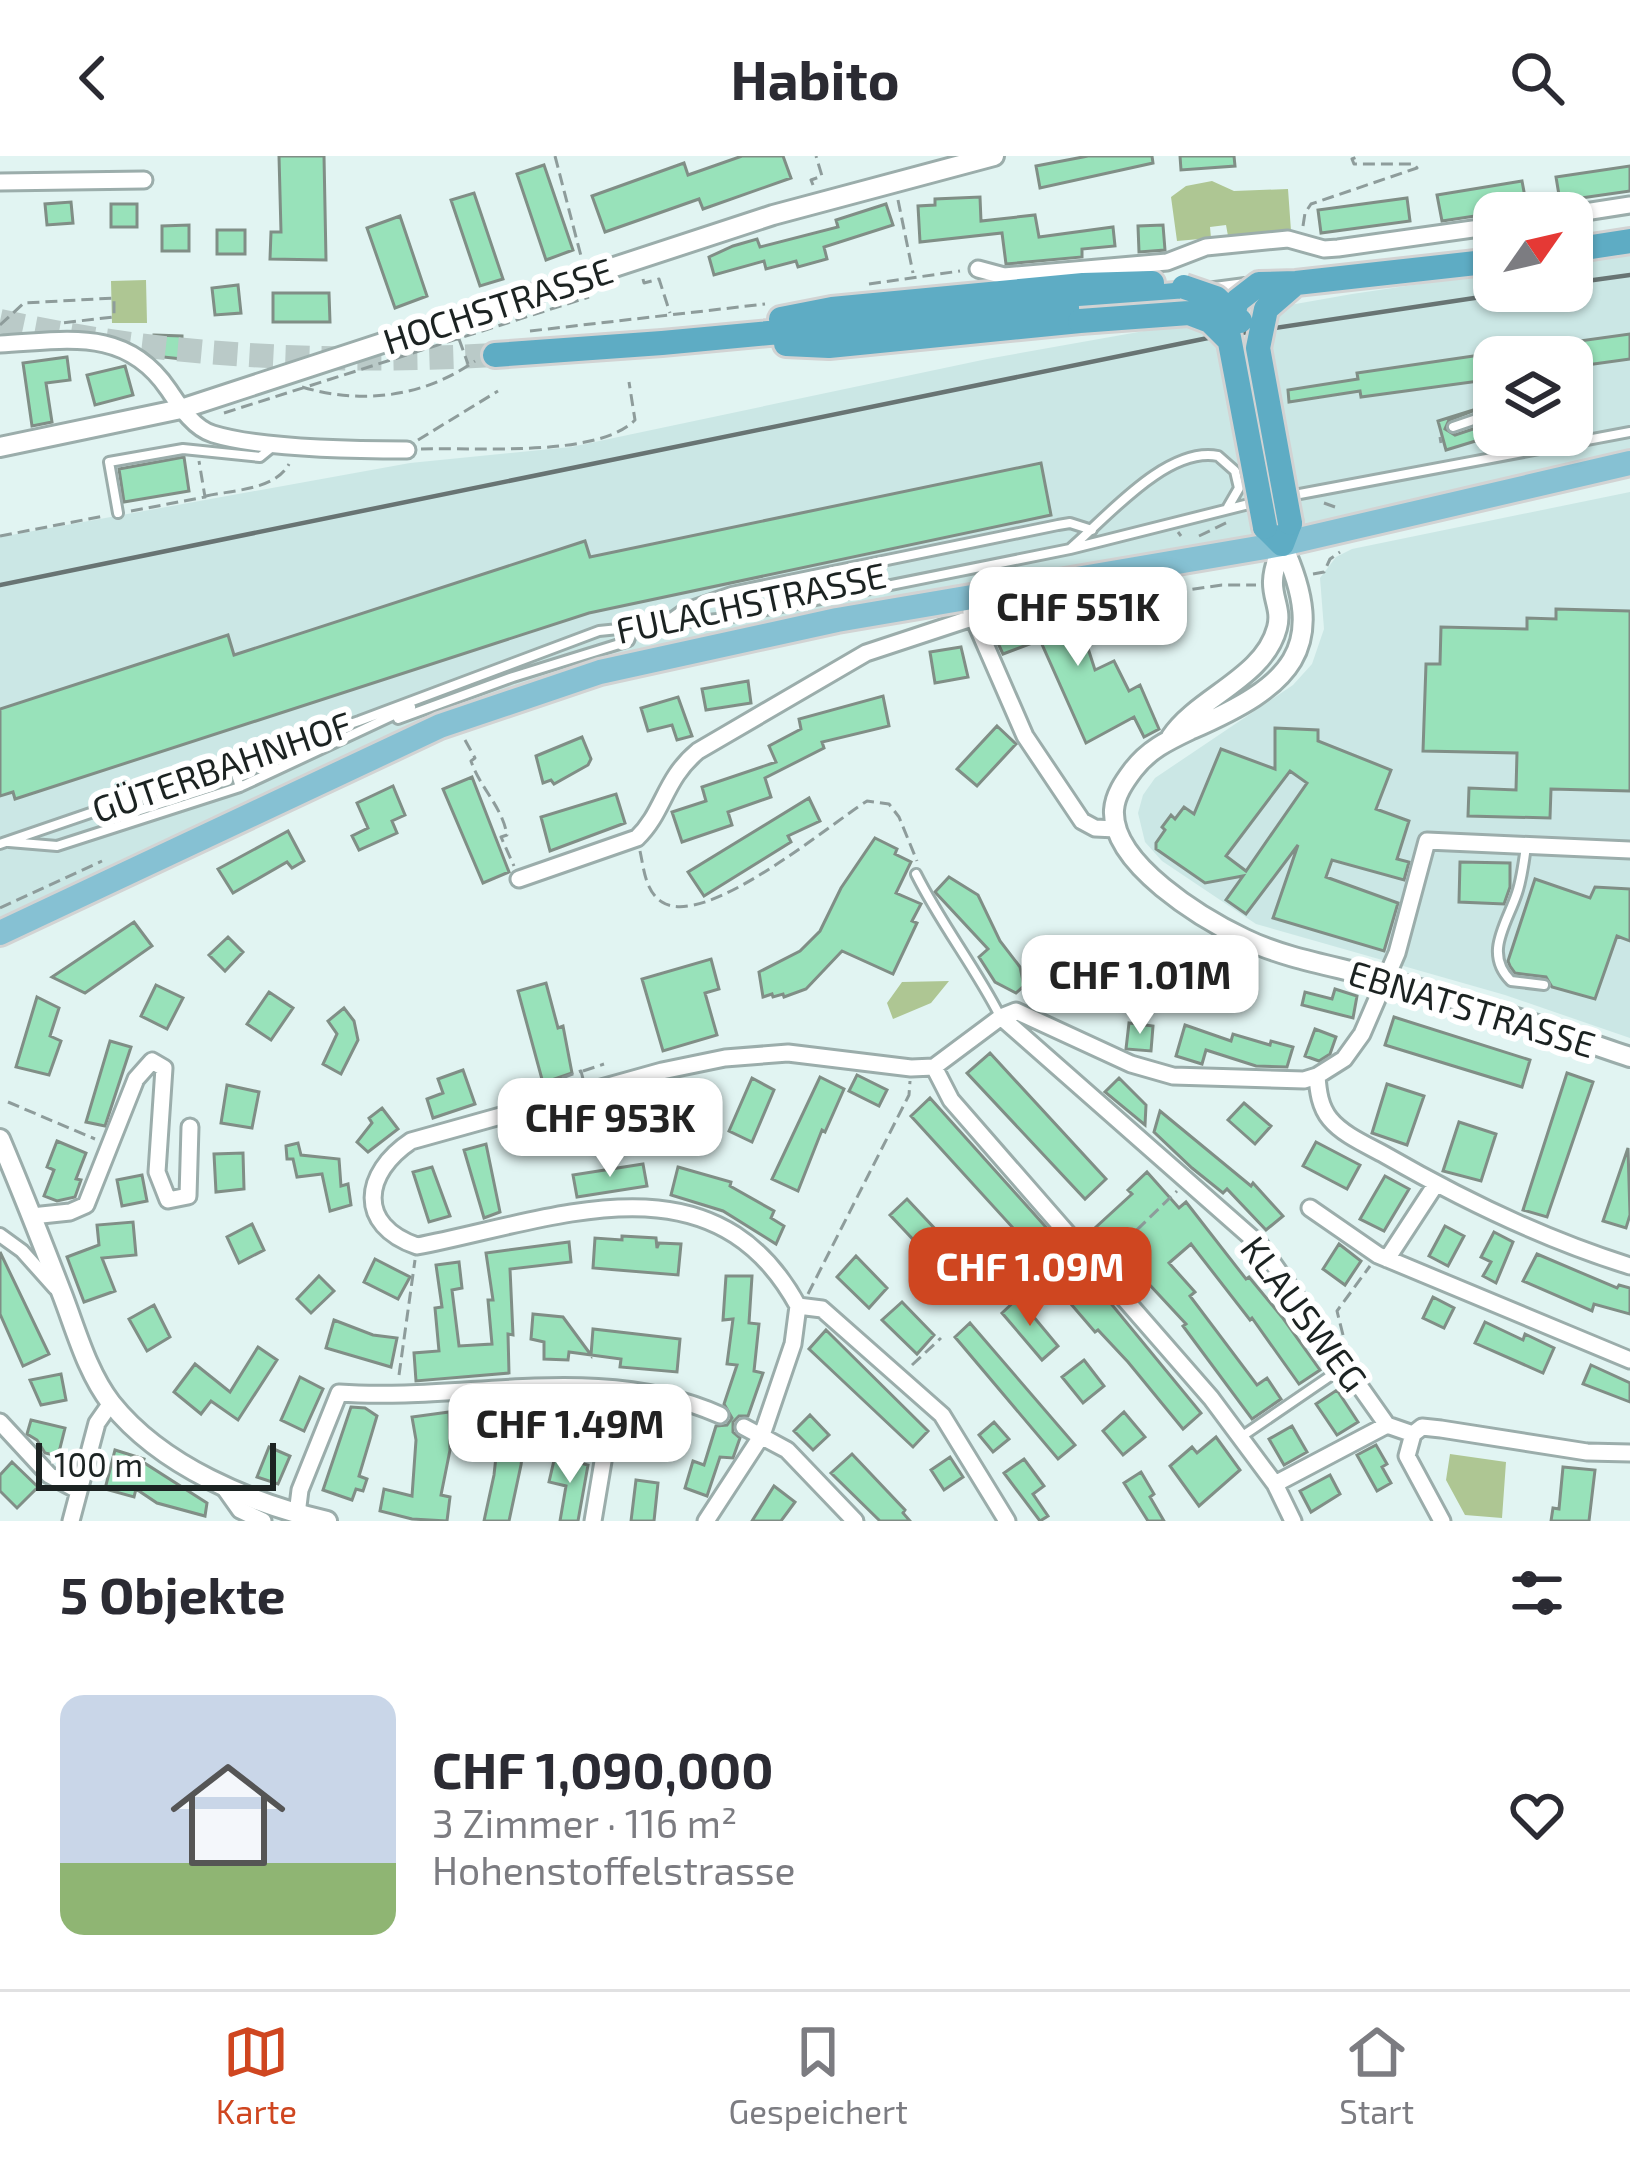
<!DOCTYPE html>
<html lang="de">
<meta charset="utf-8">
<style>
:root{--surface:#fff;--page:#f2f2f3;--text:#2b2b33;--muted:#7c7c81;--line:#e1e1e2;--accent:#cf4620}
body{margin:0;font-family:"Exo 2",sans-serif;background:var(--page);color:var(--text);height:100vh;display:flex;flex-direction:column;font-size:45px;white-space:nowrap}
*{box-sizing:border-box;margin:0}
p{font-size:39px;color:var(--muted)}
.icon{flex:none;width:66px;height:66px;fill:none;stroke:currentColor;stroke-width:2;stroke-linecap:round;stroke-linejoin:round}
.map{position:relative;height:1365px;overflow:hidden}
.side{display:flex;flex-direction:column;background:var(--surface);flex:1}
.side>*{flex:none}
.needle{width:78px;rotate:56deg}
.buttons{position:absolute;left:1473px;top:36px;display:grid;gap:24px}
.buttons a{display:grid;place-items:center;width:120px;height:120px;border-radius:24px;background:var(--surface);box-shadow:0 3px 9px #0004;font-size:60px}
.scale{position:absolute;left:36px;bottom:30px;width:240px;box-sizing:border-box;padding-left:12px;border:6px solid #1c2322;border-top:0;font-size:33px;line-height:42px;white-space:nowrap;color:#1c2322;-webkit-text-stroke:9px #fff;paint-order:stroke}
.price{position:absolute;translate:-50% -102px;padding:0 27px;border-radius:24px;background:#fff;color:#222;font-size:39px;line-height:78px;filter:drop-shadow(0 3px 6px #0008)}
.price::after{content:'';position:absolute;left:50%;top:72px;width:36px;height:27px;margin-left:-18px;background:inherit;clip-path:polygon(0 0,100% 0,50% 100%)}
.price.on{background:var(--accent);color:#fff}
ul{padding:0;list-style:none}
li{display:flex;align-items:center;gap:36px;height:300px;padding:0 60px}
li span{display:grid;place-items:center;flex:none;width:336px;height:240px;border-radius:24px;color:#555}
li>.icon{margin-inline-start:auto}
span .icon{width:144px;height:144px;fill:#fffc;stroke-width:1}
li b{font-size:51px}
h2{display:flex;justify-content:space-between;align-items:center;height:144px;padding:0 60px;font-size:51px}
header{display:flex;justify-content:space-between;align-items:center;height:156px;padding:0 60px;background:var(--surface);font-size:54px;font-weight:700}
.tabs{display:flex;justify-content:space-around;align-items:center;height:168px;border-top:3px solid var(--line);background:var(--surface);font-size:33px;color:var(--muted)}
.tabs a{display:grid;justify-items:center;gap:6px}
.tabs .on{color:var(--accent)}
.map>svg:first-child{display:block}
</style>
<header><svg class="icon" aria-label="back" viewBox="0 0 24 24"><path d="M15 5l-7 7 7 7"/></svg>Habito<svg class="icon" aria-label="search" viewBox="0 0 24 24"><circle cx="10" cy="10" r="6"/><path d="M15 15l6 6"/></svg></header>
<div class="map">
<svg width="1630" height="1365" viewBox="0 0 1630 1365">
<rect width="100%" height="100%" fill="#e1f4f2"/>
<path fill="#cbe7e5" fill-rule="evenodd" d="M1630,98V307L544,532L0,777V381L410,307L571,291L987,203L1352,138L1494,117V135H1572V106ZM1494,201H1572V279H1494Z
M1630,336V882L1505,839L1256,768L1162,705L1145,686L1138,657L1143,639L1155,622L1293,529L1312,508L1324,473L1320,422L1336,401L1352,393Z"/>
<path fill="#aec693" d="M1212,25L1234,35L1288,33L1291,75L1228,80L1226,69L1210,71L1211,82L1177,85L1171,41L1186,30Z
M146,124L147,167H112L111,125Z
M949,825L931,847L893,863L887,847L902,826Z
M583,1243L607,1248L597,1295L552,1286L557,1262L578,1266Z
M1450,1298L1506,1306L1502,1362L1465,1359L1446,1324Z"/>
<path fill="#98e2ba" stroke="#808e86" stroke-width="3" fill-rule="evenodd" d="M279,0H324L326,104L270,103L271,76H281Z
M742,0H783L791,22L703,53L699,43L605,76L592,40L684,7L688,19Z
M1088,0H1152L1153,7L1040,32L1036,10Z
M1180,0H1234L1235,10L1181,14Z
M544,9L573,94L546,104L517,18Z
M1630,10V35L1560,45L1556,21Z
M1522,25L1527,52L1442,65L1437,39Z
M474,37L503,123L480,130L451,44Z
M980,41L981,65L1035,59L1039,81L1113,71L1115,90L1082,93V101L1006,108L1002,77L920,86L918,50L935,49V43Z
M1407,42L1410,65L1321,77L1318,54Z
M71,46L73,67L47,69L45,48Z
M111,48H137V71H111Z
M886,48L893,69L824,91L827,103L798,111L796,105L766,113L764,105L714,119L709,101L733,90L757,83L760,91L838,71L836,64Z
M400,60L427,140L395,152L367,72Z
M189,69V95H162V70Z
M1163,69L1165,94L1139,96L1138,70Z
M217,74H245V98H217Z
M238,129L241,157L215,159L212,132Z
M273,137H329L330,166H273Z
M1630,178V203L1572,211V201H1524L1523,193Z
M154,179L182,180V203L154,200Z
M1494,197V223L1361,241L1360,235L1289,246L1288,234L1358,223L1357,217Z
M67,201L70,224L46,227L52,266L32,270L23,207Z
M125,210L133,239L95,249L87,219Z
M1483,251L1449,264L1445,273L1455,279L1488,268L1492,280L1446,294L1438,265Z
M184,301L189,335L124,346L119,313Z
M1041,307L1051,359L589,457L15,643L13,636L0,640V553L228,479L234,499L585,385L590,401Z
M1082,443L1094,477L1084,480L1095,514L1114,505L1129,535L1140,529L1159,573L1144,581L1134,561L1086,587L1040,484L1003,498L988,466L1017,455L1020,464Z
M1556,453L1630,455V635L1551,633L1550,662L1468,660L1469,632L1516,634L1517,597L1423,595L1426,508H1440L1441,471L1527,473V462L1556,463Z
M1133,459L1140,481L1120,487L1113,464Z
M961,491L968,521L935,527L930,496Z
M748,525L751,547L706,554L702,533Z
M883,540L889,570L822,586L824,592L765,622L771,641L728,656L732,669L682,686L672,656L706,645L702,631L776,606L769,590L801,573L799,563Z
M678,541L692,580L677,584L672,569L648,575L641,552Z
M997,570L1016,588L977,630L957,613Z
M1275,572L1318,574V585L1391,614L1376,653L1409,665L1397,703L1409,706L1404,724L1332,704L1326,721L1398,747L1384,795L1273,762L1298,689L1246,758L1226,744L1243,720L1205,727L1156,693V687L1165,674L1162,671L1171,659L1175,663L1184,651L1194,658L1221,593L1275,613ZM1290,615L1307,627L1246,715L1226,700Z
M582,581L591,603L588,609L554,628L551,624L543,627L536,600Z
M472,621L509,716L483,727L443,633Z
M393,630L405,659L392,665L397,677L359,694L352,680L368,672L357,647Z
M616,638L625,667L550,695L541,661Z
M809,642L820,665L788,680L791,686L704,740L688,716Z
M288,675L304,705L292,712L287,706L233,737L218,713Z
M875,682L897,693L895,698L911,706L896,737L921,748L912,765L917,767L893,818L842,795L806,833L784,841L783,838L773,841L772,838L763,841L759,816L800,795L820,775L841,732Z
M1460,706L1510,707V731L1504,748L1459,746Z
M949,721L978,739L1000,785L1020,811L1024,830L1016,837L995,826L979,801L988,793L935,736Z
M1535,723L1590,742L1595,731L1630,733V785L1617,780L1595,843L1552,831L1546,821L1515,817L1510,810L1508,805Z
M134,766L152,790L85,837L52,821Z
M228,781L243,796L225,815L209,799Z
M711,803L719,833L705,837L717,879L663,895L642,823Z
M546,827L558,872L563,870L572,917L543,927L518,835Z
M156,829L183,842L167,873L141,860Z
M1335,833L1357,840L1353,862L1302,849L1305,836L1332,843Z
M269,836L293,852L271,884L247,868Z
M37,841L59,852L50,880L61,885L49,919L16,911Z
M344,852L354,865L358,884L341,918L323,908L337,878L328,865Z
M1394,861L1530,904L1522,931L1385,889Z
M1129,867L1153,870L1151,895L1126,893Z
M1185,869L1231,885L1233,878L1270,889L1271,885L1293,891L1287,911L1256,910L1206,894L1202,908L1176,900Z
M1315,873L1336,881L1330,898L1319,905L1305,900Z
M110,885L131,891L105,970L86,966Z
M990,897L1106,1023L1085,1043L967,917Z
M463,914L475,948L433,962L427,943L443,937L438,923Z
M1567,917L1593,926L1547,1061L1523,1054Z
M857,919L887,934L879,950L849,935Z
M820,921L844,933L825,976L822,974L798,1035L772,1023Z
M752,922L774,934L752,986L729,975Z
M1119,922L1146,949L1145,969L1105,936Z
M1387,928L1424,940L1407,989L1372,977Z
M227,929L259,936L252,972L221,967Z
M675,931L703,943L685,995L658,984Z
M930,942L1053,1079L1035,1096L911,960Z
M1244,947L1271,970L1255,988L1228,964Z
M382,952L398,973L368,996L357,986L372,967L369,962Z
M1160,955L1251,1030L1253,1027L1283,1060L1266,1074L1227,1033L1223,1037L1192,1012L1154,976Z
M567,963L572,982L534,990L530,970Z
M1459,966L1496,978L1481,1025L1443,1015Z
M57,985L86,997L76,1023L81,1024L75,1041L57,1045L44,1040L54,1014L47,1011Z
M1316,986L1360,1009L1347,1033L1303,1010Z
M298,987L301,999L339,1003L341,1030L348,1028L351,1049L330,1055L322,1018L297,1021L293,1003H287L286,990Z
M486,988L500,1056L484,1062L464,994Z
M1628,992L1630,1059L1626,1072L1603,1065Z
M243,997L244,1033L216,1036L214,998Z
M643,1008L647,1030L577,1041L573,1019Z
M432,1011L450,1060L429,1066L413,1016Z
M678,1011L731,1026L730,1030L774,1055L771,1062L784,1070L776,1088L723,1055L671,1039Z
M1147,1016L1179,1052L1186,1046L1246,1123L1249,1121L1282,1161L1320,1214L1299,1228L1252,1162L1250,1164L1191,1088L1169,1107L1195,1136L1190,1140L1257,1229L1267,1222L1281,1243L1252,1263L1183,1170L1186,1168L1096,1071L1132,1038L1128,1034Z
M142,1019L147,1045L122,1050L117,1024Z
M1385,1020L1409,1033L1384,1075L1360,1063Z
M907,1043L939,1077L923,1094L890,1059Z
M133,1066L136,1099L102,1102L115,1135L84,1146L67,1101L99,1089L97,1069Z
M252,1068L264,1094L239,1107L227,1081Z
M1445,1070L1464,1080L1448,1110L1429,1100Z
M1494,1076L1513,1086L1496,1127L1483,1120L1491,1106L1481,1101Z
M622,1080L656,1082L657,1092L659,1087L681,1088L678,1119L593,1112L595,1082L622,1084Z
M569,1086L571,1106L510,1113L513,1179L508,1178L509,1217L416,1225L414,1197L439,1195L435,1152L442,1151L436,1109L459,1106L462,1132L452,1134L459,1190L492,1188L488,1144H493L486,1097Z
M1339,1088L1361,1105L1345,1129L1323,1113Z
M0,1096L49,1198L23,1210L0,1158Z
M956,1097L986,1130L970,1145L940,1112Z
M1537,1098L1617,1132L1619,1129L1630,1132V1158L1594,1148L1592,1155L1523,1125Z
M1071,1099L1201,1257L1183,1273L1128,1206L1098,1174L1095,1176L1046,1119Z
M856,1100L887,1132L869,1152L837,1121Z
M375,1103L410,1121L398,1143L364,1126Z
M319,1120L334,1135L311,1157L297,1143Z
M726,1120H752L749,1167L759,1168L754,1215L763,1217L748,1260H739L733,1266V1276L740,1282L733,1302L720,1301L707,1340L685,1332L693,1305L704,1309L716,1270L727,1269L732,1262L724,1248L737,1209L727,1208L733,1163L723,1164Z
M1433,1141L1454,1152L1444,1172L1423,1162Z
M1018,1142L1058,1190L1042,1204L1002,1157Z
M902,1146L934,1179L917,1198L882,1164Z
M154,1149L170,1181L147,1195L129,1163Z
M533,1158L563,1161L591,1199L593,1173L680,1183L677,1216L620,1211L621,1203L569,1196L568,1204L544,1203V1186L531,1183Z
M334,1164L373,1179L397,1182L391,1211L326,1192Z
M1485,1166L1523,1184L1525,1178L1554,1192L1543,1217L1475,1187Z
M970,1167L1075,1289L1058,1303L955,1181Z
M826,1174L928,1275L913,1291L809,1193Z
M258,1191L277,1204L238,1264L211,1245L201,1258L174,1236L195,1208L230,1236Z
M1084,1204L1104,1230L1083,1247L1062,1221Z
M1591,1209L1630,1227V1246L1583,1228Z
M61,1218L66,1244L41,1249L30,1224Z
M300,1221L323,1233L304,1275L281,1264Z
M1337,1234L1358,1266L1337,1279L1316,1248Z
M351,1251L365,1252L377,1260L359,1320L367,1323L363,1335L356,1333L352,1344L323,1334Z
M501,1255L528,1259L521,1309L509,1365H484L494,1319Z
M449,1256L450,1294L441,1339L450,1341L447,1365L412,1363L380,1355L384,1333L412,1340L416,1284L412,1261Z
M1124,1256L1145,1281L1123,1299L1103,1275Z
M630,1257L672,1261L668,1285L628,1280Z
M810,1259L829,1279L813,1294L794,1275Z
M31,1264L65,1272L58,1300L45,1297L37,1284L27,1278Z
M994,1266L1009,1283L993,1296L979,1279Z
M1292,1270L1307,1296L1284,1309L1269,1283Z
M1216,1281L1240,1314L1199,1350L1170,1310L1192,1291L1197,1297Z
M1376,1289L1387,1308L1382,1311L1391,1327L1377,1335L1357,1299Z
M269,1291L290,1300L278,1328L257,1321Z
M115,1294L144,1303L143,1306L207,1347L205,1360L157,1347L136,1333L134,1341L105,1333Z
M852,1298L905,1354L903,1357L910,1365H880L831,1317Z
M555,1300L588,1309L578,1365H560L566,1330L549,1326Z
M950,1301L963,1321L944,1334L931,1314Z
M1024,1303L1044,1330L1033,1338L1048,1360L1040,1365L1004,1317Z
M12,1306L38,1331L17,1352L0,1335V1319Z
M1563,1311L1595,1314L1589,1365H1551L1553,1352L1559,1353Z
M1141,1316L1154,1338L1150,1341L1164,1365H1148L1124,1327Z
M1330,1319L1340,1338L1311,1356L1300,1335Z
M636,1324L658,1327L654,1365H631Z
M774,1330L795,1346L781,1365H752Z"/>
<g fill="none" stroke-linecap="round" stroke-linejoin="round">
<path stroke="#bacac8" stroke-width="24" stroke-dasharray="24 12" stroke-linecap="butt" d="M0,165C161,201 331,208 495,199"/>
<g stroke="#9badab" stroke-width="14">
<path id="service" d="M1207,132L1245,127
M1453,271L1494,257
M1289,340L1630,276
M118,357L109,306L183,293L260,301L271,292
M1071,392C1107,361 1167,290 1218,300L1235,315L1239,332L1228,351
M661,469L685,452L731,436L1058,369L1070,367L1092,374
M398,563L513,521L629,485L634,471
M233,609L240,631
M125,665L134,656L212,631
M9,686L57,690L240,631L411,551
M0,688L359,565L599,475L727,462L1070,393L1257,346
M1526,690C1524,705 1522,722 1517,737C1507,768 1483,797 1511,825L1544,829
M916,718C941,768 975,811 1000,860
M1241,1281L1345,1210"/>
</g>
<g stroke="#9badab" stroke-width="18">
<path id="pedestrian" d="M0,1079L22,1095L55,1132"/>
</g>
<g stroke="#9badab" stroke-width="21">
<path id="minor" d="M0,26L144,24
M1572,58L1630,49
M978,113L1004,120L1167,106L1206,91L1288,83L1324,93L1338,92L1494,70
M0,188C65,185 125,170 168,233C179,249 193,272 213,278C262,293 355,294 407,294
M971,456L1025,580L1082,665L1095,672L1116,673
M519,723L637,682C664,656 664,623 698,595L866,497L972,462
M1001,861L1260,1089L1387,1269
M934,911L951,944L1211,1242L1275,1328L1293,1365
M1317,920C1318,935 1320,951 1330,963C1343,979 1367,989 1385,999C1463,1044 1543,1083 1630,1110
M1310,1052L1378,1099L1630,1204
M32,1060L70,1056L86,1049L136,923L152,905L164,912L157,1016L168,1044L188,1040L190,971
M1387,1103L1436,1028
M798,1150C713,994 553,1064 417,1090C356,1069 363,1017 411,985L662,915L725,902L788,897L911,912L934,911L1001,861L1016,855L1131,908L1173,920L1304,924L1317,920L1344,903L1362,878L1397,797L1427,685L1630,694
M798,1150L822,1153L942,1259L1007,1365
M0,1266L49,1319L79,1335
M744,1271L787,1294L855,1365
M1413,1278L1422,1271L1441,1273L1587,1296L1630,1297
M1413,1278L1407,1300L1442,1365
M1275,1328L1387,1269L1413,1278
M223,1330L240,1354L263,1365
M297,1358L300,1334L339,1237C465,1246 600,1205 720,1259
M71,1365L97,1267L111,1247
M593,1365L615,1234
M706,1365L762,1279L793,1188L798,1150"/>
</g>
<g stroke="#9badab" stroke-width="24">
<path id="tertiary" d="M0,291L181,253L773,59L994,0
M1282,388C1331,494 1290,530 1192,573C1169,584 1149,593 1133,614C1124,626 1115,639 1114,654C1111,708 1203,763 1245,783C1280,800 1322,808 1359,817C1403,828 1448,841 1491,854C1538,868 1584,886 1630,901
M1171,581C1198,541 1264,522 1277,472C1282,454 1272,442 1273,425C1273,413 1279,399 1282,388
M0,983C22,1035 42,1086 62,1138C76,1174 87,1216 111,1247C162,1311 251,1347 327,1365"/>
</g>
<g stroke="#d2d3d3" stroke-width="30">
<path id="primary" d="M0,777L440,570L600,516L837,464L1282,388L1630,307"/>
</g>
<g stroke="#d2d3d3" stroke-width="30">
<path id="trunk" d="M1572,94L1630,85
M781,163L832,153L1083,129L1152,127
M786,188L829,190L1080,165
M495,199L662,187L1186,138
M1265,371L1282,388L1290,367"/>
</g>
<path stroke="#8e9c9b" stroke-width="3" stroke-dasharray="12 6" stroke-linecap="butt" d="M555,0L582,104
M813,29L811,24L822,20L816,0
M898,44L913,117
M1303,70L1305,57L1311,48L1417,12L1414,8H1354L1352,3L1359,0
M643,123L644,127L659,123L670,157
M869,128L960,115
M0,169L24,147L114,142V161L61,167
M530,175L765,148
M459,183L468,208
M302,231C362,249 424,241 475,205
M224,257L589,141
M1440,281L1441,287
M418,284L498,235
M421,293C474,291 598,302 635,264L629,226
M206,340C233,334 275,334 289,308
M1324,347L1335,351
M131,355L205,341L199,305
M0,380L104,360
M1199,380L1228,366
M1313,418L1324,416L1330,403L1340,396
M1139,441L1222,429H1256
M465,584L475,602L471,605C480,632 502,650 507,679L501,681L514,710
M640,695C644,713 645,735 662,746C705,774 830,668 867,645L889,648L899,661L917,705
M0,752L102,705
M583,915L604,908
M562,922L581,915L583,923
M8,946L95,983
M1111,1099L1177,1035
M808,1138L909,939L910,925
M1343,1179L1337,1155L1370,1110
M912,1209L941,1182
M399,1219L415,1104"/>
<use href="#service" stroke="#fff" stroke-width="8"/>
<use href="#pedestrian" stroke="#fff" stroke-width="12"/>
<use href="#minor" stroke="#fff" stroke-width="15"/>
<use href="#tertiary" stroke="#fff" stroke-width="18"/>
<use href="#primary" stroke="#86c1d3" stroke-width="24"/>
<use href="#trunk" stroke="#5eacc4" stroke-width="24"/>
<path stroke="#687473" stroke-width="4.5" d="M1572,127L1630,119
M0,429L1208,182L1521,135"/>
<g stroke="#d2d3d3" stroke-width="30" stroke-linecap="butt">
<path id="trunk-bridge" d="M1184,131L1216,142L1240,165
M1080,165L1189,157L1210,165L1229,184
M1290,367L1258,192L1266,153L1296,127
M1265,371L1228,176L1237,145L1259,128L1296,127L1494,105"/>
</g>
<path stroke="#8e9c9b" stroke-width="3" stroke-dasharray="12 6" stroke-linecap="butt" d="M1178,376L1181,380"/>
<use href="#trunk-bridge" stroke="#5eacc4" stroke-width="24"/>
</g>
<g text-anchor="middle" stroke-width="12" stroke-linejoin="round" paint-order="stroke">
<g font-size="36" fill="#1c2322" stroke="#fff">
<text transform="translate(498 150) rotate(-18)" y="13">HOCHSTRASSE</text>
<text transform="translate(751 447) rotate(-12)" y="13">FULACHSTRASSE</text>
<text transform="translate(222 611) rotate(-19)" y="13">GÜTERBAHNHOF</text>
<text transform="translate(1472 853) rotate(17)" y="13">EBNATSTRASSE</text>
<text transform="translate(1304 1158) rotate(53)" y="13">KLAUSWEG</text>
</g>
</g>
</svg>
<div class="buttons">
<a><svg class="needle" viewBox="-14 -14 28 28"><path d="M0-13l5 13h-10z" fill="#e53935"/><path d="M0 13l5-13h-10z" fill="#7c7c81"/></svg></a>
<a><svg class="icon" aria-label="layers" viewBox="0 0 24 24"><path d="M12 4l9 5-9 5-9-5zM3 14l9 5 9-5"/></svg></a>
</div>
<div class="scale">100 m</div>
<b class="price" style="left:1078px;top:513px">CHF 551K</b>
<b class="price" style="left:1140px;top:881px">CHF 1.01M</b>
<b class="price" style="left:610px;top:1024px">CHF 953K</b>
<b class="price on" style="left:1030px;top:1173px">CHF 1.09M</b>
<b class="price" style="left:570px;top:1330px">CHF 1.49M</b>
</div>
<section class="side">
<h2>5 Objekte<svg class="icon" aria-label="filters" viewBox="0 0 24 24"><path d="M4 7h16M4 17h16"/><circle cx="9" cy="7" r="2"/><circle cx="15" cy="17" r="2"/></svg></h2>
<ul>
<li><span style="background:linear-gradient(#c9d6e8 70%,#8fb573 0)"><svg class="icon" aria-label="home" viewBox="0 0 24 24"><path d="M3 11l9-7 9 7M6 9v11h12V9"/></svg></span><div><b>CHF 1,090,000</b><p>3 Zimmer · 116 m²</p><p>Hohenstoffelstrasse</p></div><svg class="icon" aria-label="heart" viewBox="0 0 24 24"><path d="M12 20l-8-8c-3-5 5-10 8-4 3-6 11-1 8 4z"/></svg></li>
</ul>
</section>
<nav class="tabs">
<a class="on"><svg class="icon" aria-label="map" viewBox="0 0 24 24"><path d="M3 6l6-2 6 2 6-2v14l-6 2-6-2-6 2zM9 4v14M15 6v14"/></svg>Karte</a>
<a><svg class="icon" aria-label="saved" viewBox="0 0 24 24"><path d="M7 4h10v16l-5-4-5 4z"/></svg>Gespeichert</a>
<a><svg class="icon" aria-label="home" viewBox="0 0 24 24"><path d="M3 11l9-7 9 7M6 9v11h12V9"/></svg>Start</a>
</nav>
